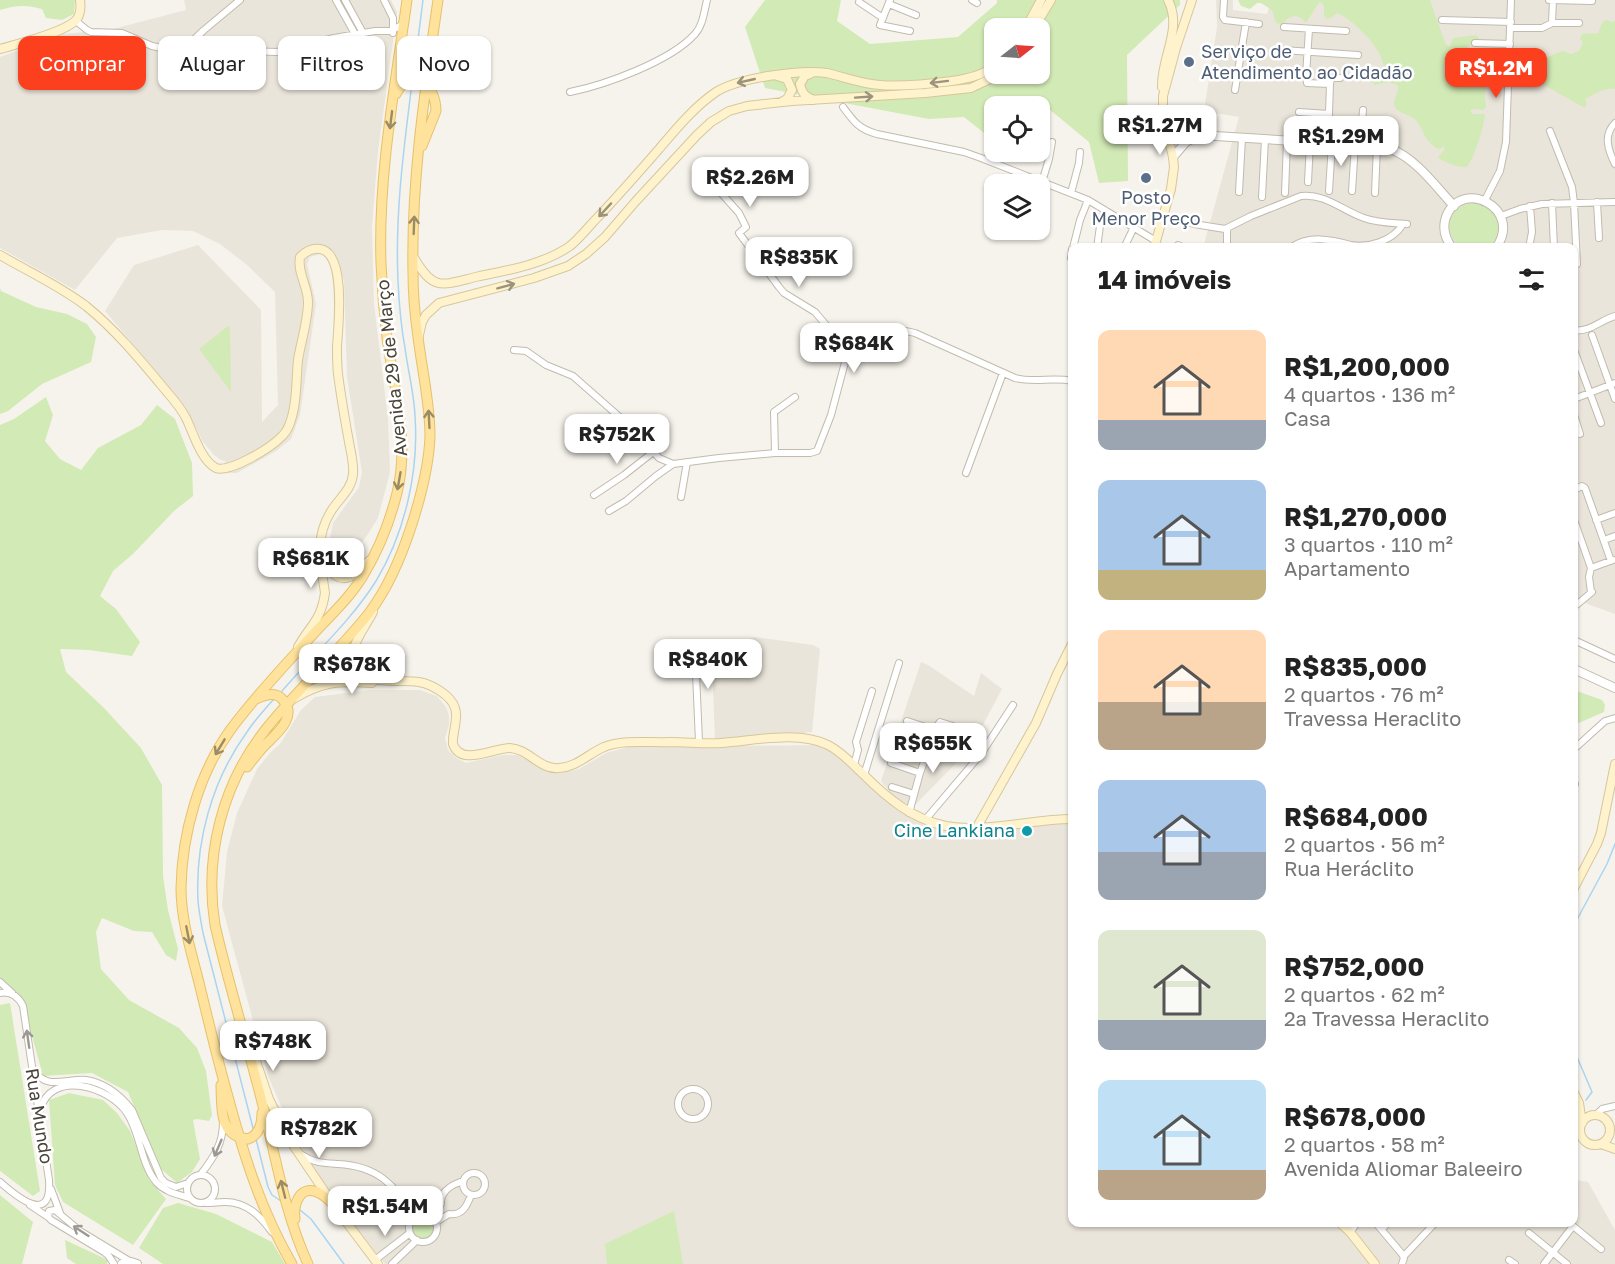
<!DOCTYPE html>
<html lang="pt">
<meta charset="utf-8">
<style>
:root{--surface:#fff;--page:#f2f2f2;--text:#222;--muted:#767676;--accent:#fc3f1d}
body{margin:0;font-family:"Golos Text",sans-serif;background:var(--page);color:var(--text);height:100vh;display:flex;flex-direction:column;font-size:22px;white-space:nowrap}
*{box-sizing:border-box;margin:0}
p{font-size:20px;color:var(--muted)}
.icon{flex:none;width:33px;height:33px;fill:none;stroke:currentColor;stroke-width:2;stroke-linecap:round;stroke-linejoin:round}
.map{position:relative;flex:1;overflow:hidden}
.sheet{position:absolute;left:1068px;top:243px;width:510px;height:984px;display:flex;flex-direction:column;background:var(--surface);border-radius:12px;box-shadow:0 2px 4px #0004}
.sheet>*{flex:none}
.top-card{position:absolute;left:18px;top:36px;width:570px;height:54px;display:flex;gap:12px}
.needle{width:39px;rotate:73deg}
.fabs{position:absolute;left:984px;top:18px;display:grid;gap:12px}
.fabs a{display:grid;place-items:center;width:66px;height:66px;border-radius:12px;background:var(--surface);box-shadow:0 2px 4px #0004;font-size:30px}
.price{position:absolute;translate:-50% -51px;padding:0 14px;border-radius:12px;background:#fff;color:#222;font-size:20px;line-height:39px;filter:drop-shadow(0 2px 3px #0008)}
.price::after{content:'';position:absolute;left:50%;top:36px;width:18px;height:14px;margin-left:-9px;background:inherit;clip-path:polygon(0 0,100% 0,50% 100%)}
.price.selected{background:var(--accent);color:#fff}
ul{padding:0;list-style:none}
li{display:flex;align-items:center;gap:18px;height:150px;padding:0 30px}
li span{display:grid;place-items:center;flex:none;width:168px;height:120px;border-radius:12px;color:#555}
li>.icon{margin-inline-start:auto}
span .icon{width:72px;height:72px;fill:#fffc;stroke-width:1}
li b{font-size:26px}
h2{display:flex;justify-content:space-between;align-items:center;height:72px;padding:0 30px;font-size:26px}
.pill{padding:0 21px;border-radius:12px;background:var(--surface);box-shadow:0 2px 4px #0004;font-size:21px;line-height:54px}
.pill.selected{background:var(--accent);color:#fff}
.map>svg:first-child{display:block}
</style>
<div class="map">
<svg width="1615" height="1264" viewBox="0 0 1615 1264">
<rect width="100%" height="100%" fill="#f6f3ec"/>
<path fill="#eae5da" d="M184,0H391L397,12L378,151L372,226L374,304L388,419L390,472L378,518L368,534L348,561L333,563L328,548L333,523L359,487L362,472L347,377L344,281L336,260L325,253L310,257L307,264L316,304L300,415L291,439L276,451L237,473H228L220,468L226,461L221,460L214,455L203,442L185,406L105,311L134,265L198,245L261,310L262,422L278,405L275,292L247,265L220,244L193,231L162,230L117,238L75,290L0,248V57L62,34L109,30L186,10Z
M1216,0H1233V10L1267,14L1271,0H1615V614L1574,599V248H1203L1239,117L1204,111L1217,27Z
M754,637L813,645L820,649L812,732L715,742L712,662L718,648Z
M921,662L928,665L974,696L981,673L1002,689L976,738L967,737L963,756L915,805L898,802L881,781Z
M370,690H420L437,696L446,707L449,715V725L445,738L448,750L455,757L466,763L502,755H517L553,773H561L579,769L606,753L628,747L824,745L907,811L945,827L1072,823V1222H1574V1176L1576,1180L1588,1182L1615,1230V1264H385L346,1215L317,1175L289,1124L268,1076L222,906L227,852L237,813L257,769L271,752L280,744L301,710L315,697Z"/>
<path fill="#d2eab5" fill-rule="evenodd" d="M0,0H75L74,14L62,20L46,18L42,9C26,5 17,5 0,10Z
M765,0H841L837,21L870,44L958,37L997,3V0H1180V5L1127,55L1128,181L1099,183L1089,142L1049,109L1040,113V106H994V129L984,133L964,117L929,119L765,88L745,27ZM994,28H1040V74H994Z
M1238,0H1430L1446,45L1450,46L1453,38L1476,35L1479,38L1476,42L1468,46L1463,59H1467L1476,62L1478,72L1474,74L1469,82L1476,86L1481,85L1484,81L1486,84L1485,93L1486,107L1483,110L1474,109L1470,110L1472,114H1485C1484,127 1475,156 1467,167C1459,168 1444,163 1438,157L1444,150V146L1440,149L1436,148C1433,145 1428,142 1426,138C1422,130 1420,123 1413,118C1407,114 1395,112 1394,104C1394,97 1399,92 1398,85L1388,82L1375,85L1372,82L1371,78L1375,70L1384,68C1383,49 1354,20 1337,13L1331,18L1327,19L1324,16V6L1321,2L1318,4L1306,23C1299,14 1293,14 1285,21L1284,25L1276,23L1272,10L1261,3H1257L1250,9L1241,6Z
M1607,20L1612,22L1615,21V89C1605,87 1594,94 1585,99L1587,103L1585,108L1535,80L1533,76C1541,61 1546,56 1563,51L1571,54L1579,51L1583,42L1580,39L1581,35C1587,32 1592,35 1598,33L1603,21Z
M1472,203C1498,205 1508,231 1488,247H1460C1442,231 1448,207 1472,203Z
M0,288L1,291L36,307L67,314L87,324L96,337L91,362L42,384L8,411L0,414Z
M228,326L230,328L231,392L199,349Z
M46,397L53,415L45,441L60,459L81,470L98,448L141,425L157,405L175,419L192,463L193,496L174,511L134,553L113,571L100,596L116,609L140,642L132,656L89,650L60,649L66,672L104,708L141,748L162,785L163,876L168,910L178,949L176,961L166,955L152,932L134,931L102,918L96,932L101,969L129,1000L179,1028L197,1048L206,1071L212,1115L209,1121L197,1119L193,1120L200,1159L192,1172L177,1183L160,1168L128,1092L92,1073L43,1076L22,999L0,981V425L14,419Z
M1574,690L1602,700L1605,705L1604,712L1574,725Z
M10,1003L40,1191L33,1196L0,1171V1005Z
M69,1093L103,1100L117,1113L130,1131L150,1181L166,1199L133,1245L63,1202L55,1185L49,1100Z
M0,1195L33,1222L22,1264H0Z
M178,1203L216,1214L272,1242L285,1264H163L139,1248L163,1208Z
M674,1211L683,1264H607L605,1244Z
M412 1228a11 11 0 1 1 22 0a11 11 0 1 1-22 0Z
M65,1240L108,1260L107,1264H76L67,1258Z"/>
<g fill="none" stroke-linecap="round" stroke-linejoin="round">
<path stroke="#a9d4f2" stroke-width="1.5" d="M414,71L423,0
M282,691C313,655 351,621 376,581C405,533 419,471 415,416C414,393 408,371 405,348C401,326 399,303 398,281C395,217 403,154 411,91
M1574,925L1607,864L1615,844
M1574,1050L1592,1092L1586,1100
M254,1132L203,933C201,922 199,912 198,901C195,842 212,780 247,732C254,721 264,710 273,700
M256,1139L268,1187L272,1195L281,1201
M300,1210L311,1219L344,1264"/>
<g stroke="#c2bbae" stroke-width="8">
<path id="minor" d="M336,0L355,34
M345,0L363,33
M384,0L393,18V33
M890,0L880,25L910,31
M972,0L977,3
M1224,0L1223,17L1225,20L1259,24
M1549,0L1592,1
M859,2L883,18
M889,4L916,15
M1442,20L1511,22
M76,21L87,30L91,32L122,33L152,46L190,54L243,51L277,52L334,38L375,31H390L400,26L404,22
M1552,23L1553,0
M1284,27L1346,31
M1510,28H1542L1552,23H1579
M1309,29L1306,76L1307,83L1330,84L1331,78H1340
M1475,43L1510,44
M1282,50L1358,55
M180,53L204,30L240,0
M1279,74L1306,76
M1235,90L1246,22
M570,92C605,85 671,61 695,34C703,25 704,12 707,0
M843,107C854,122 859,129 877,134L964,152L981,158L1088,200L1156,241
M1299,112L1329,114
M1615,123C1603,135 1608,150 1615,164
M1550,131L1572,187L1574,203L1577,264
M1328,143L1330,84
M1360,145L1363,110
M1042,182L1049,159L1052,142
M1308,182L1310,142
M714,185L739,213L746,227L739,233L779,287L784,293L815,312L848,351
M1329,191L1332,143
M1352,191L1355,144
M1239,192L1242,138
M1071,193L1079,163L1080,152
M1285,193L1287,141
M1375,193L1377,146
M1262,197L1265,139
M1485,200L1500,171L1506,142L1511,0
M1597,202L1599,238
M1552,203L1554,248
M1163,215L1194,224L1225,229L1251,216L1301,196C1325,193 1343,211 1364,218C1377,223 1393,223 1407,224
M1501,216L1520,209L1542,204L1615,202
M1227,229V248
M1073,248L1080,220L1088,200
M1097,248L1100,226L1105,210
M1124,248L1134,227
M1175,248L1178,245L1184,248
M1290,248C1309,235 1330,239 1351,245
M1351,248V245C1369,248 1393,241 1403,224
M1529,248L1532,232L1530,206
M1071,258L1072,249
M1574,330C1588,333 1601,320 1615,316
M1592,335L1615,399
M514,350L526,351L546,365L573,376L623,420L659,458L673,464
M1574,350L1601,423
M1574,399L1615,383
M1574,415L1580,434
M775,453L774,412L795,397
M966,473L1003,373
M1574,490L1582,486L1585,488L1611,561
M594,495L624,475L652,453
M681,497L687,462
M609,511L626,501L656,476L673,464L719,458L775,453H810L817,451L831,415L848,351C863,334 893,327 915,333L1015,378C1034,383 1053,377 1072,381
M1574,520L1591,568L1613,560
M1596,520L1615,513
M1604,540L1615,536
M1591,592L1589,577L1591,568
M1574,607L1592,592
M1574,640L1615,659
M695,650L699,742
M907,721L935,730
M934,733L950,738
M900,742L928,751
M931,744L949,750
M1574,749L1605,721L1615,718
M891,763L920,773
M854,765L858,750L856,742L872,691
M864,775L899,663
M1574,784H1575
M892,787L914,794
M909,813L920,773L937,726L940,722L953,726
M925,820L981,754L1013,705
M0,982L12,993
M0,993C11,991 18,996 23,1006L49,1180C52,1226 17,1197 0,1182
M34,1070C46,1091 67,1078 86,1080C106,1083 120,1095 132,1110L161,1178L166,1183L176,1187L188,1183
M678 1104a15 15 0 1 1 30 0a15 15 0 1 1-30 0Z
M40,1110C51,1069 109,1086 127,1113C141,1134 140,1162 156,1182C165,1192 177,1194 189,1198
M1596,1115L1602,1109L1615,1106
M302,1155C314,1163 324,1163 338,1164C377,1166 395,1184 414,1217
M463 1184a11 11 0 1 1 22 0a11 11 0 1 1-22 0Z
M201,1174C214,1157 223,1144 223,1122
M187 1189a14 14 0 1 1 28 0a14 14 0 1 1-28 0Z
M51,1189L60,1213
M206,1203C213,1203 219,1202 225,1202C247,1202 260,1216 272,1232
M30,1205L48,1217
M409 1228a14 14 0 1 1 28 0a14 14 0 1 1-28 0Z
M428,1214L441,1204C440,1191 451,1185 463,1181
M436,1222L449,1214C462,1216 467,1206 471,1195
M1375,1222L1402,1254L1404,1258L1402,1264
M1382,1229L1389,1222
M1350,1232L1358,1222
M1529,1233L1567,1264
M1404,1256L1434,1224
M375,1260L410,1233
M1509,1260L1515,1264
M114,1264L108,1255L104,1252L51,1220L48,1217L49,1211L55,1210L80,1231L131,1262
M392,1264L417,1240
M1544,1264L1573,1226L1601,1249"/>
</g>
<g stroke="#c2bbae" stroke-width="10">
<path id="tertiary" d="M1166,126L1183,133L1199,135L1360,145C1371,145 1383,146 1393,150C1416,159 1437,188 1454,206
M1173,157L1186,142L1197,136
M1452,248C1445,238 1442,228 1446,217C1461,177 1524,208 1496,248
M1574,669L1615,688
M122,1264L131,1262L137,1264"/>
</g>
<g stroke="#d6c79b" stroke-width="10">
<path id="secondary" d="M1026,28L1041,0
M1034,28L1051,0
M0,49C17,44 67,32 77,19C81,13 81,7 80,0
M810,74L805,76L800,84C802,93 805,97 814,100
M777,76L787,79L792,90L787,99L783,101
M1162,87C1161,57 1183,29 1168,0
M1154,248L1171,189L1174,167L1173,157L1163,115V96L1176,48L1192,0
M0,255C29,272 60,286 86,306C117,331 142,362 167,392C174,400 181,408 186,418C193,432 201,461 216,468C230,473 270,448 280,438C285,434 288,429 290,423C297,404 296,381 298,360C301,341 308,321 308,302C308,286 297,273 300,257C305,252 312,248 320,249C347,253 338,328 337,347C337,356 337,365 338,374C341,397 345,420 349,442C351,453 354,464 353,474C352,490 337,500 330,513C314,540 321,564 325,593C321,621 310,625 298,647
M413,256C434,293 442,285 480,276C510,270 544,264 570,246C580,238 589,226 598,217C619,195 639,172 659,149C676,129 694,107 716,92C738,78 801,69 827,73C844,77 862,84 880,85C904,87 929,84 952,81C966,79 984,75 994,66
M419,335L422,322L426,315L439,303L534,278L568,266L586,254L605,237L636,201L697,135L711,122L729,111L747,106L792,101L925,93L971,88L992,78L997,74
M325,560C329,574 341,584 355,574C361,570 365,564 370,560
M373,612C367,624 358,635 354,648C343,690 397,678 419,682C431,684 451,695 455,708C459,719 452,732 453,744C461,767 493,748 510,748C529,749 540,770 559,768C577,767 588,754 604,747C624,739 650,743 671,742C688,742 704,744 721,743C753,741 798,730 828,745C842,752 852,764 863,774C887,798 912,819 946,826C988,833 1031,819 1072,819
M295,698C324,681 340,681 372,683
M977,827L1036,723L1057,674L1072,644
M1574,888L1597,844L1601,833L1615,764
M254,1055L269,1099L289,1139L335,1207L378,1264
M1574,1093L1579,1103L1582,1123
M1580 1130a15 15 0 1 1 30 0a15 15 0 1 1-30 0Z
M1601,1144L1615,1149
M1339,1222L1350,1232L1375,1264"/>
</g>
<g stroke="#e6c16a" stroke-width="11">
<path id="primary" d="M396,94C412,63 436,85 436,111L422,146
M247,767C253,759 259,751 266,744C276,734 298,717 283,700C276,691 265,695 256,699
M221,1085C222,1107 218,1136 248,1139C259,1135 262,1125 262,1113
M295,1219C293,1203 301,1182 321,1194C326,1197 331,1202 335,1207
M292,1264C261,1211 243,1153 227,1093C218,1061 210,1028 202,995C194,960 181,924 181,888C182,833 199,773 231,729C257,694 287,663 316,631C333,613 352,595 364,574C379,549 390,521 397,493C410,441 394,389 387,338C384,313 382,288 381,263C378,175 395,87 407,0
M308,1264C285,1214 276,1159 263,1106C248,1046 229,986 215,925C204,856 222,784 266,729C282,709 299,691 316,673C333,653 353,634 369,613C389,587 402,555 412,524C421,496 429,466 430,436C430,403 422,370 418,337C415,316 413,294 413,273C411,181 425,90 438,0"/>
</g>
<use href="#minor" stroke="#fff" stroke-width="6"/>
<use href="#tertiary" stroke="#fff" stroke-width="8"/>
<use href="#secondary" stroke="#fff3cd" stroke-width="8"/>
<use href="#primary" stroke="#ffe39c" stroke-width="9"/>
</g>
<defs><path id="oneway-shaft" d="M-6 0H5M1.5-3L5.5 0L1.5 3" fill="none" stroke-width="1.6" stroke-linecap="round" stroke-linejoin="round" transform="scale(1.5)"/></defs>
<g stroke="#9c937c">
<use href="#oneway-shaft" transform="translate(746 81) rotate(167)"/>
<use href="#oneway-shaft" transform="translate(939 82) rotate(173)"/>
<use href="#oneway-shaft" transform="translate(864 97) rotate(-4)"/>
<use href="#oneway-shaft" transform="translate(605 210) rotate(133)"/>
<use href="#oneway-shaft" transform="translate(506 286) rotate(-15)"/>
</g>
<g stroke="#9c8c66">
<use href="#oneway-shaft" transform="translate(391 120) rotate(97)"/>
<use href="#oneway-shaft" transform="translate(414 225) rotate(-88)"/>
<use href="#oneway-shaft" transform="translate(429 419) rotate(-93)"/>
<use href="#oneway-shaft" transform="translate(399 481) rotate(100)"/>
<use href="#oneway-shaft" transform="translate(220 747) rotate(121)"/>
<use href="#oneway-shaft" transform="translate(188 935) rotate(79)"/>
<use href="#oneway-shaft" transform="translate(283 1189) rotate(-104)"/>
</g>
<g stroke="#9c9892">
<use href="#oneway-shaft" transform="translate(28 1039) rotate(-98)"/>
<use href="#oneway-shaft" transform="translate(218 1148) rotate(113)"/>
<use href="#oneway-shaft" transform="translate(81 1231) rotate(-147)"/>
</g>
<g fill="#5c6f8a" stroke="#fff" stroke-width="2">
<circle cx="1189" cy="62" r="6"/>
<circle cx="1146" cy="178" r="6"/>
</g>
<circle fill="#0f9aa8" stroke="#fff" stroke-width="2" cx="1027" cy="831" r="6"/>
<g text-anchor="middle" stroke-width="5" stroke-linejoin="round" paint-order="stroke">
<g font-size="18" fill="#4e5e75" stroke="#fff" text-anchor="start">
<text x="1201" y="58">Serviço de<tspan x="1201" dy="21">Atendimento ao Cidadão</tspan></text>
<text x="1146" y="204" text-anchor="middle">Posto<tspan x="1146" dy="21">Menor Preço</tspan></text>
</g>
<g font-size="18" fill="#4b4439" stroke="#fff">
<text transform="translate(392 368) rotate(-96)" y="6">Avenida 29 de Março</text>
<text transform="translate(39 1116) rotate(81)" y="6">Rua Mundo</text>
</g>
<g font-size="18" fill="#0d838f" stroke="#fff" text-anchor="end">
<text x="1015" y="837">Cine Lankiana</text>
</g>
</g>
</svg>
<div class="fabs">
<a><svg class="needle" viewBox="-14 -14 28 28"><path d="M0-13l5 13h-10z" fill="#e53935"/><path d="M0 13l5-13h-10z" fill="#767676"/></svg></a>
<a><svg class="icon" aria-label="locate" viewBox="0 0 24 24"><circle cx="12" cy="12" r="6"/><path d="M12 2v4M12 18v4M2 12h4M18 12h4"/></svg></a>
<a><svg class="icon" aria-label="layers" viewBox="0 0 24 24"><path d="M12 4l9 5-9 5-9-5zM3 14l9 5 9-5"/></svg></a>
</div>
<b class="price selected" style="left:1496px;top:99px">R$1.2M</b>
<b class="price" style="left:1160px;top:156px">R$1.27M</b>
<b class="price" style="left:1341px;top:167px">R$1.29M</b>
<b class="price" style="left:750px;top:208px">R$2.26M</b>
<b class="price" style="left:799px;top:288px">R$835K</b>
<b class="price" style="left:854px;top:374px">R$684K</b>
<b class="price" style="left:617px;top:465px">R$752K</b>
<b class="price" style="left:311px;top:589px">R$681K</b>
<b class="price" style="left:708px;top:690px">R$840K</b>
<b class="price" style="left:352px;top:695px">R$678K</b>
<b class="price" style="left:933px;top:774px">R$655K</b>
<b class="price" style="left:273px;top:1072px">R$748K</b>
<b class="price" style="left:319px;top:1159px">R$782K</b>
<b class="price" style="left:385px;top:1237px">R$1.54M</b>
<div class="top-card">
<a class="pill selected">Comprar</a>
<a class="pill">Alugar</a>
<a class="pill">Filtros</a>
<a class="pill">Novo</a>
</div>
<section class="sheet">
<h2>14 imóveis<svg class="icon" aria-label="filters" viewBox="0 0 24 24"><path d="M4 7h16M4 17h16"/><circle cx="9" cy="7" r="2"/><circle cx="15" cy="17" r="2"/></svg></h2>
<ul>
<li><span style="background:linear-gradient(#ffd9b3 75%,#9aa5b1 0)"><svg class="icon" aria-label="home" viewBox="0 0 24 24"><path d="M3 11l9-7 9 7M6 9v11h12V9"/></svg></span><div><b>R$1,200,000</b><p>4 quartos · 136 m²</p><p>Casa</p></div></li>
<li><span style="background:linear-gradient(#a9c7e8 75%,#c2b280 0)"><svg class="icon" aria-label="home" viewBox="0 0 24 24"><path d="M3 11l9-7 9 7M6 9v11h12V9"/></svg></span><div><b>R$1,270,000</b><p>3 quartos · 110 m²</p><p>Apartamento</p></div></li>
<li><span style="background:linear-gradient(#ffd9b3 60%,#b9a48a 0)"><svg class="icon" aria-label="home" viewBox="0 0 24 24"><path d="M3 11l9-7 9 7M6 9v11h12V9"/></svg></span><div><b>R$835,000</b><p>2 quartos · 76 m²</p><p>Travessa Heraclito</p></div></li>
<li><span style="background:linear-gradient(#a9c7e8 60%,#9aa5b1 0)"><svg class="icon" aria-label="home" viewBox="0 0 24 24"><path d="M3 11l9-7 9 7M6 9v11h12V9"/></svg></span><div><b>R$684,000</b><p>2 quartos · 56 m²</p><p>Rua Heráclito</p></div></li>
<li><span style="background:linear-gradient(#dfe7d0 75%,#9aa5b1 0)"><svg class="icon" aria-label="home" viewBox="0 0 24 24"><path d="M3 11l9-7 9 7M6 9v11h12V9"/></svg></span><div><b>R$752,000</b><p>2 quartos · 62 m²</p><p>2ª Travessa Heraclito</p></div></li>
<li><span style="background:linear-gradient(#bfe0f5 75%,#b9a48a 0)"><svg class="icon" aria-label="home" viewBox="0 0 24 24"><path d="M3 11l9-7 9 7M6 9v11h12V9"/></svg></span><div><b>R$678,000</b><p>2 quartos · 58 m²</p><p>Avenida Aliomar Baleeiro</p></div></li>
</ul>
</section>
</div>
